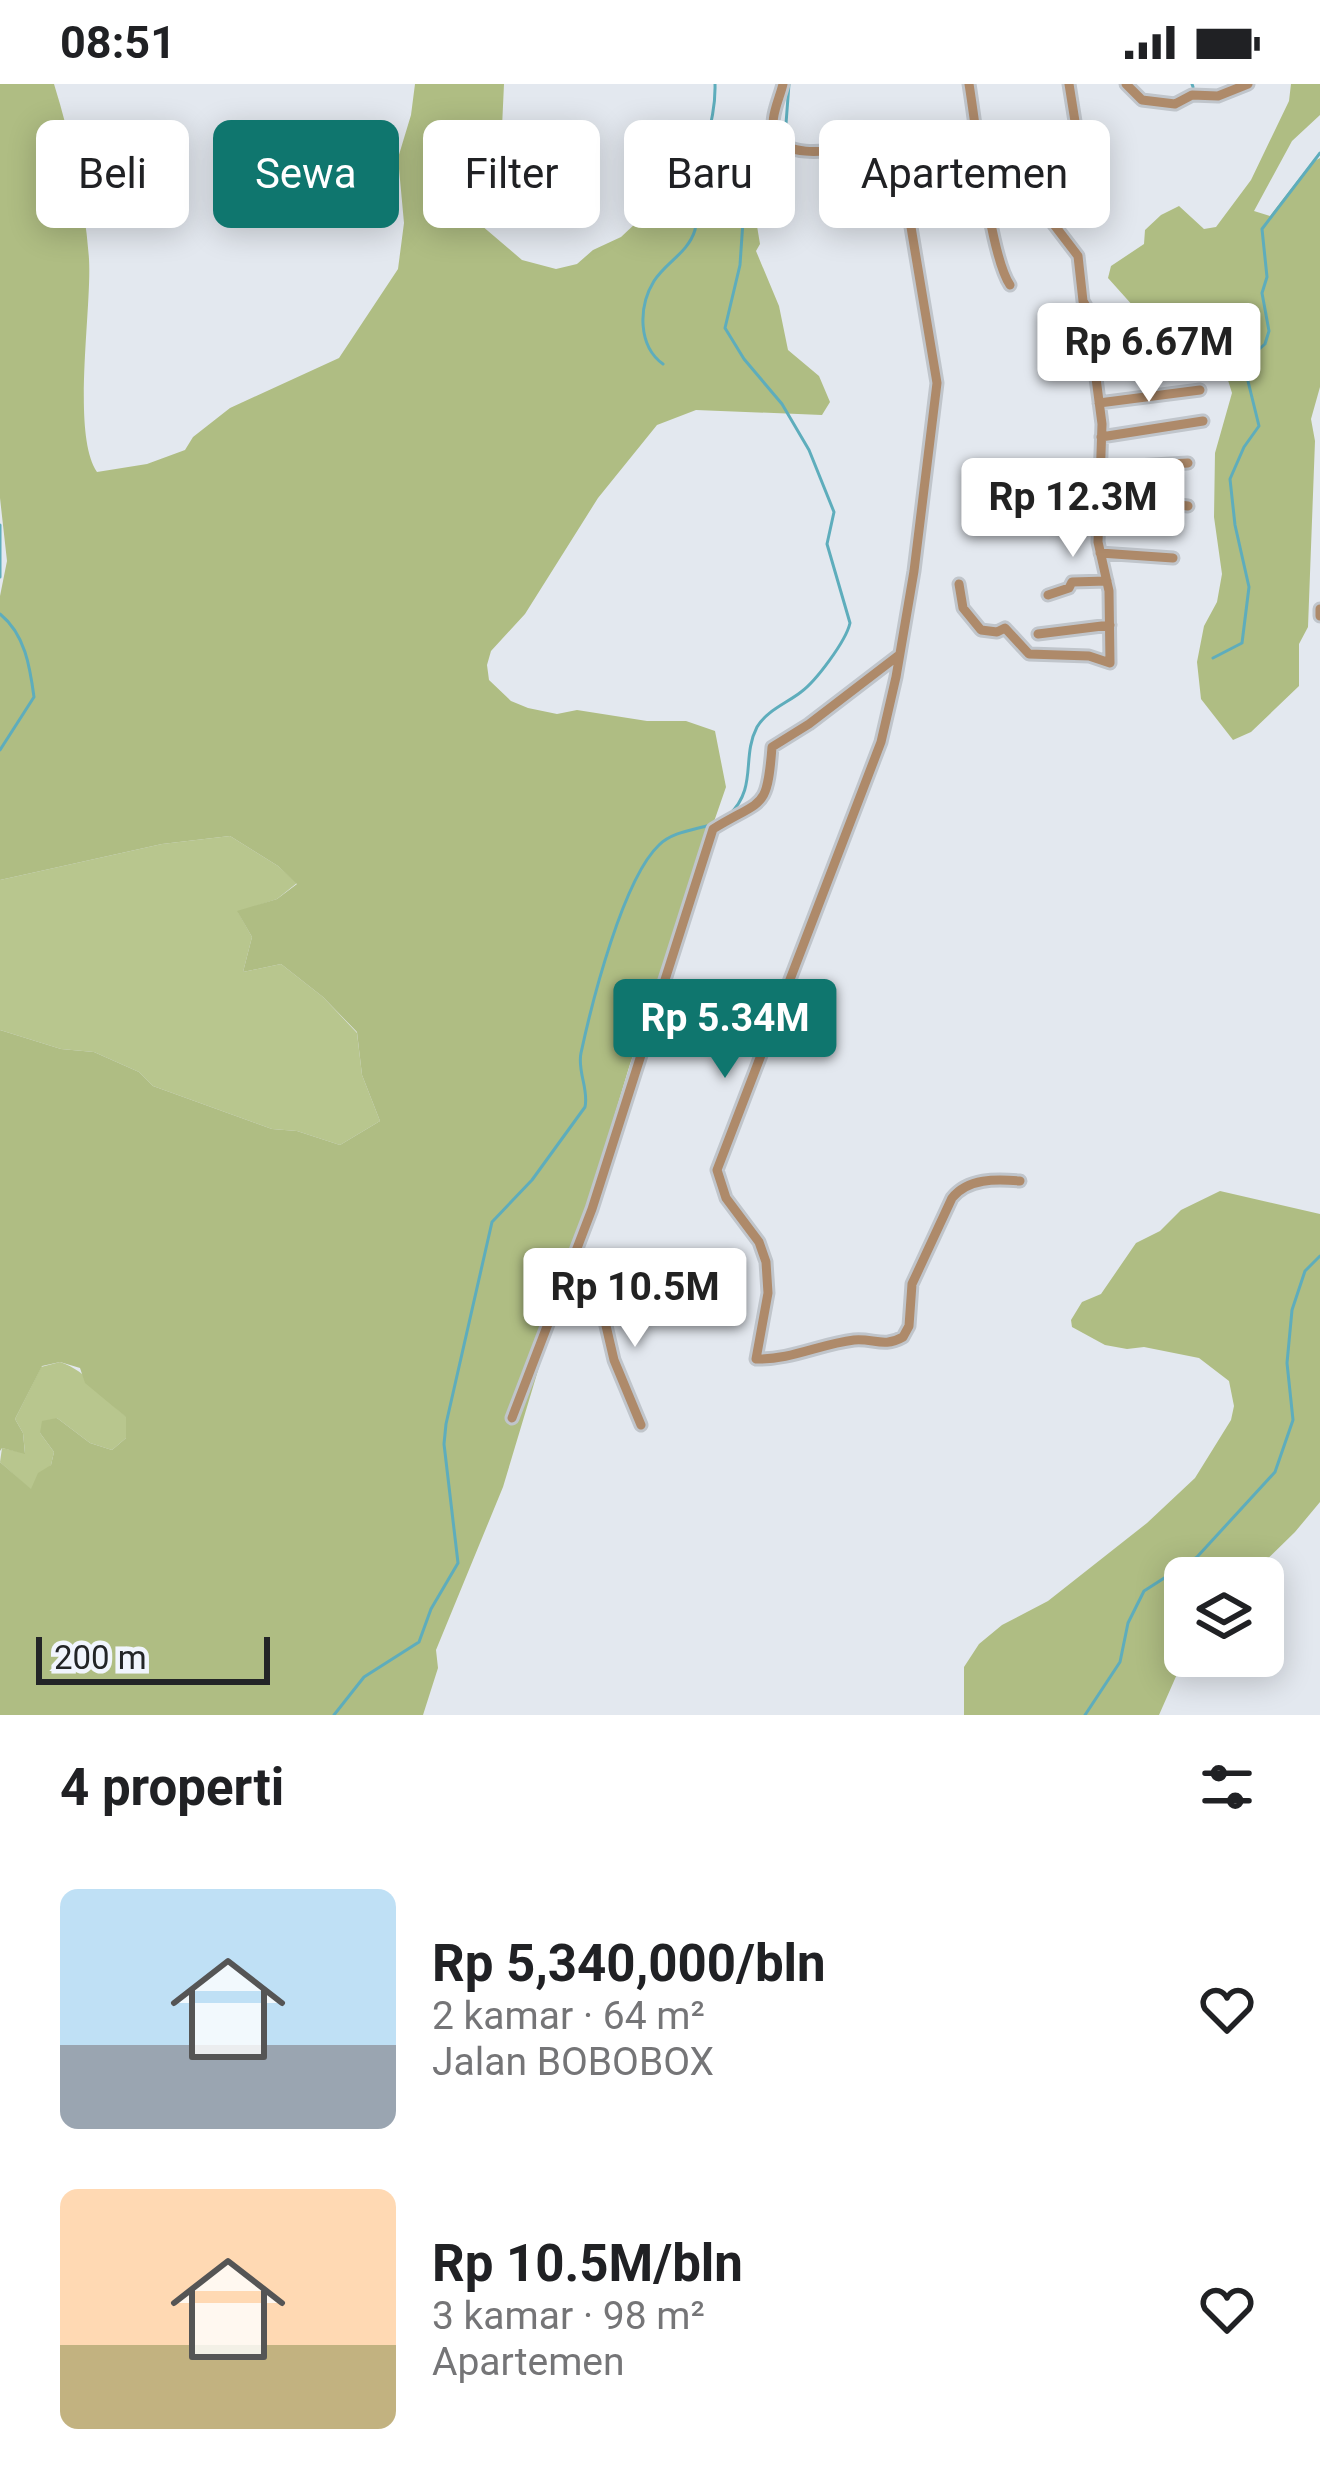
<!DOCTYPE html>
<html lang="id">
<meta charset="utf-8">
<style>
:root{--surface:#fff;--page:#f2f2f2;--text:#202124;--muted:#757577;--accent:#0f766e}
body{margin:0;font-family:Roboto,sans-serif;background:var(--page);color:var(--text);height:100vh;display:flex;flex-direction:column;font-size:45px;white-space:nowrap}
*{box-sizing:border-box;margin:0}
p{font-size:39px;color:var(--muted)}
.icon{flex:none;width:66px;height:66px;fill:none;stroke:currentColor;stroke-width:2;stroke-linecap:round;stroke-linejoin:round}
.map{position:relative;height:1631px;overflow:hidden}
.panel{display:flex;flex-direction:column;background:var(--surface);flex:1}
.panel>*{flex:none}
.guide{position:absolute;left:36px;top:36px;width:1248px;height:108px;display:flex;gap:24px}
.tools{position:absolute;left:1164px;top:1473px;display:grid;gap:24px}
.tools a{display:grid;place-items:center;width:120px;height:120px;border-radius:18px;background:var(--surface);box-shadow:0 6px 30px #0003;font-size:60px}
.scale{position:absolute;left:36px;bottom:30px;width:234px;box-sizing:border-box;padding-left:12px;border:6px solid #232527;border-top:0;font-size:33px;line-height:42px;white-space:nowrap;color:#232527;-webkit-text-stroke:9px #f1f5fd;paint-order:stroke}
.price{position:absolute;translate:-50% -102px;padding:0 27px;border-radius:12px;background:#fff;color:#222;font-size:39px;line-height:78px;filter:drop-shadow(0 3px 6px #0008)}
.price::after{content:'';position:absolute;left:50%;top:72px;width:36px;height:27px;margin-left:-18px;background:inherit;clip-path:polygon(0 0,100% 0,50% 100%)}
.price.current{background:var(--accent);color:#fff}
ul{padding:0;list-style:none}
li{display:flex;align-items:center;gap:36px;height:300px;padding:0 60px}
li span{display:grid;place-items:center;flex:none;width:336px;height:240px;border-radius:18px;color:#555}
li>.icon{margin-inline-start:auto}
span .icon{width:144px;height:144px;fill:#fffc;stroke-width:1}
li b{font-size:51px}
h2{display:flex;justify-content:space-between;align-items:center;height:144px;padding:0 60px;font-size:51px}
.pill{padding:0 42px;border-radius:18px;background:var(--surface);box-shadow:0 6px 30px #0003;font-size:42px;line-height:108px}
.pill.current{background:var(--accent);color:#fff}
.status{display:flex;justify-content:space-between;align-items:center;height:84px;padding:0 60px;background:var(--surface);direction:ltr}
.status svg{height:33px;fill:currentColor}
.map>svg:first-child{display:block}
</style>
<div class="status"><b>08:51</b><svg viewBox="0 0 49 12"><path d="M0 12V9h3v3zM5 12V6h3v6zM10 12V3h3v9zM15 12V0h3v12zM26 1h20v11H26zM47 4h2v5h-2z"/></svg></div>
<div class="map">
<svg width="1320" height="1631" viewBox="0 0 1320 1631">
<rect width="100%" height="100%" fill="#e3e8ef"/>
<path fill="#b8c68e" d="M230,752L278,782L297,799L277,815L238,828L252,853L243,888L281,880L323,913L357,949L362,991L380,1037L340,1061L297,1047L272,1045L153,1002L139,988L94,968L61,965L0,946V796L162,760Z
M60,1278C89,1287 102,1315 127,1333L126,1354L112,1366L90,1359L57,1334L40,1349L54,1368L51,1381L31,1406L0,1378L2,1364L25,1369L23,1349L15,1335L41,1283Z"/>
<path fill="#afbd83" d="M0,0H54C71,55 85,117 89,175C92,225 71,350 97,388L147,380L185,366L193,353L230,324L339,274L398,185L404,139L398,74L411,31L415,0H504L501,65L481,141L522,176L556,185L577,180L593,166L621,153L637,138L673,117L687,120L694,132L707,138L728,118L754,124L760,160L756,167L779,222L788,266L819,292L830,318L822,331L696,326L657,341L598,414L525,530L491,567L487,581L489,596L511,617L528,624L557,630L577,626L647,637H686L715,647L726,703L630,980L503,1403L436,1566L438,1584L423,1631H0V1378L31,1405L38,1389L51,1381L54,1368L40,1349L42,1337L57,1334L90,1359L112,1366L126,1354V1333L85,1299L80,1284L60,1278L42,1282L15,1335L23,1349L25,1370L2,1364L0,1367V946L61,965L94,968L139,988L153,1002L272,1045L297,1047L340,1061L380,1037L362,991L357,948L323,913L281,880L243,888L252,853L237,827L277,815L297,800L278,782L230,752L162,760L0,796V512L7,477L0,414Z
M1291,0H1320V31L1292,57L1254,127L1270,132L1311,79L1320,74V303L1311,335L1315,357L1308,543L1299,560V602L1251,648L1233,656L1201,615L1197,578L1204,542L1217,518L1222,490L1214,433L1215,369L1232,309L1217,261L1201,267L1148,302L1123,287L1113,275L1132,253L1134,223L1108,194L1111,182L1144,160L1145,146L1161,131L1179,122L1204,145L1216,143L1251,96L1289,17Z
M1220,1107L1320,1130V1418L1295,1448L1248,1494H1185V1572L1159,1631H964V1583L979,1560L1002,1541L1048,1517L1147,1439L1195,1394L1231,1336L1234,1322L1229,1297L1199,1274L1144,1263L1127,1265L1105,1261L1072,1243L1071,1236L1082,1218L1101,1210L1136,1159L1160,1147L1181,1126Z"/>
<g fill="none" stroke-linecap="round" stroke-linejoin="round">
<path stroke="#5eadbc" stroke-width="3" d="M1192,0L1193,3
M785,53L789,0
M663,280C638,262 638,223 654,197C666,178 688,169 695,146C699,129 697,109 699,91C704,60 716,33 715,0
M0,441V493
M0,530C25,550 30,583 34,613L0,666
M1213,574L1242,559L1249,503L1235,441L1230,395L1244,363L1259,342L1245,285L1247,276L1265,260L1269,247L1262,209L1267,193L1262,145L1320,69
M729,731C758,703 741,674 757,643C766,627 787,619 801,608C816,597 846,557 850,539L827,460L834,428L809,366L782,320L744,275L725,244L740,181L743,137L782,63
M334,1631L364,1593L419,1558L431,1525L458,1479L444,1360L446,1340L492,1138L532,1096L585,1023C589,1005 577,987 581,969C592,918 623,795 659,761C672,748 693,746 710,741
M1085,1631L1120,1578L1128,1539L1144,1507L1197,1473L1275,1388L1293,1336L1287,1279L1292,1226L1305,1187L1320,1172"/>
<g stroke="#c0c5cb" stroke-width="15">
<path id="street" d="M783,0C779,17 767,38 777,54C793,79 852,61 877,64C892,66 903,81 919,84C942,87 963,77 984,89
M969,0C976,42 990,172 1010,201
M1126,0L1142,16L1175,20L1192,11L1218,12L1248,0
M900,77L937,299L914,487L896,593L881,658L717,1086L726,1114L759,1158L766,1178L768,1209L756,1275C791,1276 820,1260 854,1256C873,1254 884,1264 903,1253L909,1242L912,1200L952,1114C968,1094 996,1095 1020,1097
M1099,319L1200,306
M1101,353L1203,337
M1101,384L1188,379
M1099,412L1188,422
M1100,469L1173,474
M959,500L963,524L981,546L997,548L1005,544L1029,570L1089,572L1110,579L1109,507L1098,458L1102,340L1094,279L1101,249L1083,217L1078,172L1052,138L1048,123L1078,56L1069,0
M1048,511L1069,504L1072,498L1107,497
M1320,525V532
M1038,550L1110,541
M573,1177L600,1216L614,1276L641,1341
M512,1334L592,1125L713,745C763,714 767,728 772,663L809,640L899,571"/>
</g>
<use href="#street" stroke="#ae8a6a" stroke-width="9"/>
</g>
</svg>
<div class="tools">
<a><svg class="icon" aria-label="layers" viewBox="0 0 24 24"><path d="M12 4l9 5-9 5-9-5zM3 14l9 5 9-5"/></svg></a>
</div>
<div class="scale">200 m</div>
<b class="price" style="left:1149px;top:321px">Rp 6.67M</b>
<b class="price" style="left:1073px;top:476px">Rp 12.3M</b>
<b class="price current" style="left:725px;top:997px">Rp 5.34M</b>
<b class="price" style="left:635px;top:1266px">Rp 10.5M</b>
<div class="guide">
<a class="pill">Beli</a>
<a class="pill current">Sewa</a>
<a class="pill">Filter</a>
<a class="pill">Baru</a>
<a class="pill">Apartemen</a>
</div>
</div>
<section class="panel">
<h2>4 properti<svg class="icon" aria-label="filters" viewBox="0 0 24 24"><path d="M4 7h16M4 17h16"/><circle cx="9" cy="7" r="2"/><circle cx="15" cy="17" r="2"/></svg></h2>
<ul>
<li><span style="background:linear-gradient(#bfe0f5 65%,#9aa5b1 0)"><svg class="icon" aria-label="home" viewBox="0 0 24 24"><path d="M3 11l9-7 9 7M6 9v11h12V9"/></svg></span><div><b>Rp 5,340,000/bln</b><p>2 kamar · 64 m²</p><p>Jalan BOBOBOX</p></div><svg class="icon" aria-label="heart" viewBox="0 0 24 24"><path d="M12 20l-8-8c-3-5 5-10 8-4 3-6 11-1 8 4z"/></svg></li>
<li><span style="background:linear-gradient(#ffd9b3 65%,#c2b280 0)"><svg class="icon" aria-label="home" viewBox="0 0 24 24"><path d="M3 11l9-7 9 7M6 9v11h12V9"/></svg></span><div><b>Rp 10.5M/bln</b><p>3 kamar · 98 m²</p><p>Apartemen</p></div><svg class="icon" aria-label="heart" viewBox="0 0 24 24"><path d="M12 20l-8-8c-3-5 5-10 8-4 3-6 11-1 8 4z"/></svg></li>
</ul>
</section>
